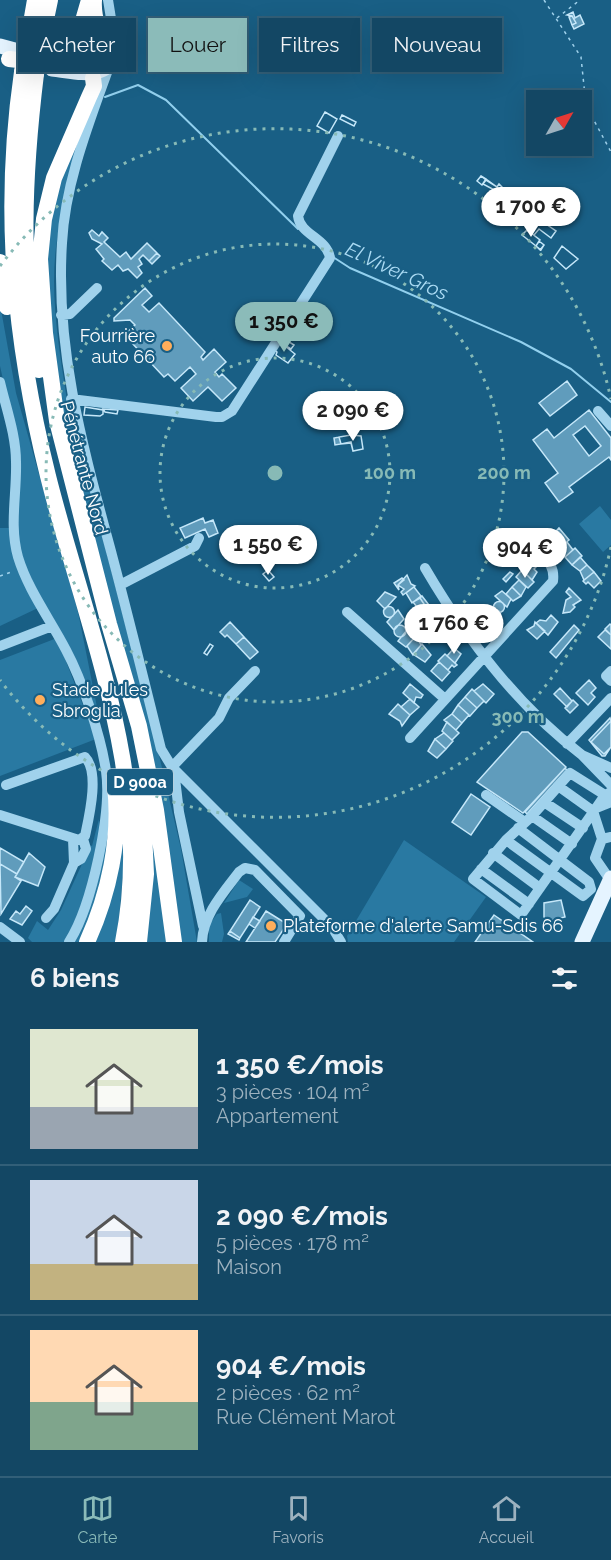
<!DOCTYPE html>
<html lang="fr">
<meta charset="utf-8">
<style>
:root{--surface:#134764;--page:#1c4e6a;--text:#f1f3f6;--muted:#9db2bf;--line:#325f78;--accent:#8bbbb9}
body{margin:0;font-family:Raleway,sans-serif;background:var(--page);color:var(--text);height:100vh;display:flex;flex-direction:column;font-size:22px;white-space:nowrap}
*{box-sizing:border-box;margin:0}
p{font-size:20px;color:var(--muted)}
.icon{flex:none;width:33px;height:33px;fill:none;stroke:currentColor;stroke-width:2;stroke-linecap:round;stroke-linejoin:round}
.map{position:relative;height:942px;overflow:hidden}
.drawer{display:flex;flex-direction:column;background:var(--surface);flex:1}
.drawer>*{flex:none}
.top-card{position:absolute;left:18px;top:18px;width:576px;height:54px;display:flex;gap:12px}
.needle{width:39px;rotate:51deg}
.tools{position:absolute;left:526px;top:90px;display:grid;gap:12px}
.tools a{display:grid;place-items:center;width:66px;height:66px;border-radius:0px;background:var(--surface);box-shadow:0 6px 24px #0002,0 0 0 2px var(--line);font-size:30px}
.price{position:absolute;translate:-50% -51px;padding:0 14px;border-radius:21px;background:#fff;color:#222;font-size:20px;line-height:39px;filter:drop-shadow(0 2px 3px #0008)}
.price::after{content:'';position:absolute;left:50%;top:36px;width:18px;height:14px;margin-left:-9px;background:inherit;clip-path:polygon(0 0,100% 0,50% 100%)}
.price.current{background:var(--accent);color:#111}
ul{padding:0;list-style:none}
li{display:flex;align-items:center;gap:18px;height:150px;padding:0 30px}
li+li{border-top:2px solid var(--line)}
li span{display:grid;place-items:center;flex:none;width:168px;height:120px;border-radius:0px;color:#555}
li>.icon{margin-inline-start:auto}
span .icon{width:72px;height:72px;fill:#fffc;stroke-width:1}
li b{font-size:26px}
h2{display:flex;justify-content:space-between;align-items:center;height:72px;padding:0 30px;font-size:26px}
.tag{padding:0 21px;border-radius:0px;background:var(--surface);box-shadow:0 6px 24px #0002,0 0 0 2px var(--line);font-size:21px;line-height:54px}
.tag.current{background:var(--accent);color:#111}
.dock{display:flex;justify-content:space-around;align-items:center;height:84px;border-top:2px solid var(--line);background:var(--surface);font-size:16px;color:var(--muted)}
.dock a{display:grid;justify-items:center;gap:3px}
.dock .current{color:var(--accent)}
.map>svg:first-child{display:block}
</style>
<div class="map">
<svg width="611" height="942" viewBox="0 0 611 942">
<rect width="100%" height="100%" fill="#195f85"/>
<path fill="#2979a2" d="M94,98C83,142 64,196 57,240C49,292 59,348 67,400L159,755L181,849L197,942H179L62,420L47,293L49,220L59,180Z
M0,304L16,393L78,612L110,772L106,872L82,942H72L107,835L102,739L22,558L17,539L8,402L0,366Z
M600,506L611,520V545L603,552L579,524Z
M0,528H10L38,608L0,626Z
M57,638L96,739L0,776V660Z
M150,817L170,942H147Z
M99,819C102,860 83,905 66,942H32L28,938L37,921L48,930L61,910L87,853V844L92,846Z
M123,830V875L117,942H91Z
M404,840L486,897L454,942H348L347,936Z
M239,880L253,889L247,897L224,903Z
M221,913L224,934L222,942H209V925L217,914Z"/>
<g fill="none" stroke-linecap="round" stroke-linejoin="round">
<path stroke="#92d0ee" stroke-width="2" d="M105,97L138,85L166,100L298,229
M333,257L350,268L521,342L571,369L611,402"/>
</g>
<path fill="#609cbc" stroke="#c5e7f9" stroke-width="1.5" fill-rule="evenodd" d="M573,12L575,18L580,15L584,24L574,29L572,25L576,23L572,16L567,15Z
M572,16L576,23L572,25L569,17Z
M325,112L337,119L329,133L317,126Z
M325,112L337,119L329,133L317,126Z
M342,115L356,122L354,126L340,119Z
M342,115L356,122L354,126L340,119Z
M481,176L486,180L482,185L477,181Z
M481,176L486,179L482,185L477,181Z
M486,179L497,187L499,184L502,187L498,192L483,184Z
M486,180L497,187L499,184L502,187L498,192L483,184Z
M537,218L556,231L551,238L539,229L534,235L527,230Z
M537,218L556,231L551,238L539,229L534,235L527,230Z
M92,230L99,236L102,232L108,238L104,242L120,257L126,252L131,259L147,243L157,253L149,261L143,255L139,259L142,264L138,267L142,273L137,278L128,269L123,271L118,265L112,270L102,261L104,259L96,249L102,244L92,239L89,233Z
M527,230L540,240L536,246L522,235Z
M527,230L540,240L536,246L522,235Z
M539,241L544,245L540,250L536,246Z
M539,241L544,245L541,250L536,246Z
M562,246L578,259L566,269L554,258Z
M562,246L578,259L566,269L554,258Z
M157,253L160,256L152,264L149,261Z
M145,288L152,296L142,305L149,312L159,303L205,352L201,357L203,360L214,349L226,362L215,372L219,377L222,374L236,388L222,401L208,387L193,401L181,388L196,374L190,367L175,381L168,374L164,377L131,342L134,339L127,332L135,325L130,320L114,321V318Z
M303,310L307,312L302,322L297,320Z
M303,310L307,312L301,322L297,320Z
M292 327a5 5 0 1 1 10 0a5 5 0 1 1-10 0Z
M292 327a5 5 0 1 1 10 0a5 5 0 1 1-10 0Z
M286,340L294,345L291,349L283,344Z
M286,340L294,345L291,349L283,344Z
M280,342L295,354L288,363L276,355L277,352L274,350Z
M280,342L295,354L288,363L276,355L277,352L274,350Z
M567,381L577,395L550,416L539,403Z
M85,407L103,410V414L100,416L84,415Z
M85,407L103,410V414L100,416L84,415Z
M103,409L118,410L117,414L105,412Z
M103,409L118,410L117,414L105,412Z
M589,410L611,438V460L609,457L569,487L573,492L559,502L545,483L558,473L533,440L547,429L554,438ZM585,426L601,446L589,456L573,435Z
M351,435L361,436L363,449L353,451L351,442L341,444L339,437Z
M351,435L361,436L363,449L353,451L351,443L341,444L339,437Z
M339,437L341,444L335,445L334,438Z
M203,518L205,523L213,520L218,533L209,537L205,529L185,538L180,528Z
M559,528L569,540L557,550L555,543L552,544L548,540Z
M567,542L573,550L565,557L560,548Z
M575,548L582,556L572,565L565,557Z
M580,557L587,565L580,571L572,565Z
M531,559L538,565L534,569L537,572L532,580L523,571L531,566L527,563Z
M587,565L594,572L584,580L580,571Z
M268,570L274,577L269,581L263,574Z
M268,570L274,577L269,581L263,574Z
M522,570L534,582L528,588L516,577Z
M510,572L513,574L506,582L503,579Z
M594,572L601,581L594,588L588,582L586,584L583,581Z
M407,575L411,584L415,586L403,595L401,592L404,589L398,585Z
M402,578L404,580L398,585L399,590L394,583Z
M519,580L526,587L521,596L512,587Z
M414,587L421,596L412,603L406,593Z
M512,587L521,596L513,601L506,594Z
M569,588L581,600L573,605L575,607L570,612L563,613L566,600L571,597L566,592Z
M502,591L511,599L507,607L495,596Z
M385,592L396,597L385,609L377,601Z
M422,596L429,605L426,607L420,598Z
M420,598L426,607L420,611L413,602Z
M493.5 607a5.5 5.5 0 1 1 11 0a5.5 5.5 0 1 1-11 0Z
M383.5 612a5.5 5.5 0 1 1 11 0a5.5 5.5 0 1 1-11 0Z
M426,607L433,616L424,622L418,613Z
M489.5 615a5.5 5.5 0 1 1 11 0a5.5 5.5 0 1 1-11 0Z
M398,610L404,619L394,630L387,622Z
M484,611L496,623L485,630L477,622Z
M551,615L558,622L548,635L536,623L540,620L546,621Z
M432,617L439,626L434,630L431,626L427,628L423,623Z
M230,622L244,637L236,644L227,635L225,637L220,632Z
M535,622L545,631L537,639L527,630L534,626Z
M610,624L611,625V635L605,629Z
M574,625L579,630L556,658L550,652Z
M394 631a6 6 0 1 1 12 0a6 6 0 1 1-12 0Z
M439,626L444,637L437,642L430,632Z
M407,630L415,637L406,647L398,641Z
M605,630L611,635V649L598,637Z
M416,636L421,645L413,655L407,646Z
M244,637L258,652L250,659L236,644Z
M210,644L213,646L207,655L204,653Z
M210,644L213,646L207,655L204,653Z
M422,644L431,655L425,662L413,654Z
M454,648L461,654L455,663L447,656Z
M445,654L457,665L454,667L452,665L448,670L438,661Z
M439,662L450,672L442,681L431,671Z
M589,680L596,688L591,693L595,697L588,705L576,693Z
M410,684L423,695L421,698L416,697L414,703L403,693Z
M483,684L494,694L486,703L474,691Z
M560,688L572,701L567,707L554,694Z
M472,689L484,701L477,708L465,697Z
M465,697L477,708L470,716L458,705Z
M410,699L419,707L410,715L401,707Z
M573,700L578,705L570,713L565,708Z
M398,704L410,715L402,726L400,721L389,714Z
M458,705L469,715L462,723L452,714Z
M452,714L462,723L456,730L444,720Z
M610,718L611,721L591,742L604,754L611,747L605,756H602L589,740Z
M611,721V747L604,754L591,742Z
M447,722L459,733L452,740L442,731Z
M522,732H528L566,767L523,813L477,782Z
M444,733L453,741L446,749L435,739Z
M435,739L446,749L437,758L428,751Z
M565,768L567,770L527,814L525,812Z
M471,794L490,807L471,835L452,822Z
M0,848L24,862L17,874L0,864Z
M29,853L45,867L38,886L15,877Z
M0,864L17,874L15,877L21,881L1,914Z
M250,900L260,907L240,938L230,931Z
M561,900L565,917L548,921L544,917V903Z
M26,906L32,911L22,925L10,919L16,911L20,914Z
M266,911L287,924L275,942H246Z
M494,915L533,942H475Z
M253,917L260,921L255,928L249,924Z
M230,931L240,938L239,940L228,934Z"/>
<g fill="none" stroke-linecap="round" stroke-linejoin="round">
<path stroke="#a0d2ec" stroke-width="1.5" stroke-dasharray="3 4.5" stroke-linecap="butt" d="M544,0L581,57L585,96L590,113L611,152
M557,18L580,0
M0,576L14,571"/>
<path stroke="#a0d2ec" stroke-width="10" d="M108,0L115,43
M109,67C89,123 65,183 62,243C55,351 84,451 112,555C129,619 145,684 161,749L172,767L332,927L341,942
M61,315L70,314L97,288
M0,382C6,408 16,435 16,462C17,494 9,525 18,557C28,590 50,619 66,650C82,680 101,736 106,771C112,812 92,906 69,942
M71,399L216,417H222L232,411L330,258C327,238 300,235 298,216L338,136
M598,411L611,426
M425,568C466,638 517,706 582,755
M120,585L195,546L199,538
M347,612L445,699
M0,646L52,626
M611,671L606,676L611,681
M410,738L553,581C555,566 547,560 537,549
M567,744L611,698
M172,767L219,718L229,698L255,671
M611,768L582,755L611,785
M174,770L179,812L203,926
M558,786L593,811L602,839
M611,792L605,795L596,808L611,802
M486,795L525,822
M544,802L583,828
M596,808L521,915L473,879L506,840L532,816L570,773L605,795
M0,815L79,840L85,836C89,817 100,772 85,757L6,785
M532,816L572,844
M73,839L74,863L81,859L86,849L83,839
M506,840L583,896L591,889L589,882L518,828
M493,853L540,888
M481,869L529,904
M610,880L595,858L602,839L611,837
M46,918L54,909L74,863
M0,927L20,942
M202,942C203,915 223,893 239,872L245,868L255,870L300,916L284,942"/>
<path stroke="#e5f4ff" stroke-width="15" d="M0,46L37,56
M52,69C80,72 115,83 115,43
M582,942L611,878"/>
<path stroke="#fff" stroke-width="16" d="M94,0C93,15 98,39 115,43
M27,46L35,0
M40,48L50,0
M9,59L64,65L71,62L89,0
M22,72C2,211 14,340 48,476C86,628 155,782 123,942
M36,74C24,172 19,272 39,370
M93,78L94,86L89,97L54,178L44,219L40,259L45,333L57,421L109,624L139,726L156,810L174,942
M0,262L7,307
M87,942C109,894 121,838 115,786
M139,942L146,874L142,791"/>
<path stroke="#fff" stroke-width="16" d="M22,72L27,46
M36,74L40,48"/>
</g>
<g fill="none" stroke="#87bab6" stroke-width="3" stroke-dasharray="3 6">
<circle cx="275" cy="473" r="115"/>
<circle cx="275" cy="473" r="229"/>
<path d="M611 547A344 344 0 0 1 0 680M0 266A344 344 0 0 1 611 399"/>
</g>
<g fill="#ffae5b" stroke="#195f85" stroke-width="2">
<circle cx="167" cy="346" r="6"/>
<circle cx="40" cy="700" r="6"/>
<circle cx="271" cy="926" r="6"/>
</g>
<g text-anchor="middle" stroke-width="4.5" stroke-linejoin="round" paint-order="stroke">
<rect fill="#195f85" stroke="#bacfda" stroke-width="1.5" x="107" y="769" width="66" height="26" rx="4.5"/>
<g font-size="16" font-weight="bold" fill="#fff">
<text x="140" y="788">D 900a</text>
</g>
<g font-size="18" fill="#fff" stroke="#195f85" text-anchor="start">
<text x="155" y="342" text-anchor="end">Fourrière<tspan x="155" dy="21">auto 66</tspan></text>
<text x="52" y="696">Stade Jules<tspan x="52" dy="21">Sbroglia</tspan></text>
<text x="283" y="932">Plateforme d'alerte Samu-Sdis 66</text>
</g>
<g font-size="18" fill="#fff" stroke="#195f85">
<text transform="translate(84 468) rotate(75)" y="6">Pénétrante Nord</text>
</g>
<g font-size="20" font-style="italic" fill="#abdbf4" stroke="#195f85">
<text transform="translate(397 271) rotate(25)" y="7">El Viver Gros</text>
</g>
</g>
<circle cx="275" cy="473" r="9" fill="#87bab6" stroke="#195f85" stroke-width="3"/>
<g font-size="18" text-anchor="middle" font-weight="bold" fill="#87bab6" stroke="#195f85" stroke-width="4.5" stroke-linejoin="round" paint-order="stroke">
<text x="390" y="479">100 m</text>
<text x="504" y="479">200 m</text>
<text x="518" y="723">300 m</text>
</g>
</svg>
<div class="tools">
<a><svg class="needle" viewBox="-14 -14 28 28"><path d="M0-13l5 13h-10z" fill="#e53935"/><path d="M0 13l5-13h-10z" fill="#9db2bf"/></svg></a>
</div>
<b class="price" style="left:531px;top:238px">1 700 €</b>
<b class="price current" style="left:284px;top:353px">1 350 €</b>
<b class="price" style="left:353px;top:442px">2 090 €</b>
<b class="price" style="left:268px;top:576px">1 550 €</b>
<b class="price" style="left:525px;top:579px">904 €</b>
<b class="price" style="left:454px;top:655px">1 760 €</b>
<div class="top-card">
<a class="tag">Acheter</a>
<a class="tag current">Louer</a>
<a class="tag">Filtres</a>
<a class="tag">Nouveau</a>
</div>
</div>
<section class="drawer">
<h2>6 biens<svg class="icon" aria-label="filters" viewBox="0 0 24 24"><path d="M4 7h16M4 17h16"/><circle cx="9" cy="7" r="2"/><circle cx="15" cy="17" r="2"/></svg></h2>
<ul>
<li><span style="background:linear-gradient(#dfe7d0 65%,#9aa5b1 0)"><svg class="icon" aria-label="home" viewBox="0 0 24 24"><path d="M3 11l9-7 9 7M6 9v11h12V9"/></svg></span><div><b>1 350 €/mois</b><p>3 pièces · 104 m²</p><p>Appartement</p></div></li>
<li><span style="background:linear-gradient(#c9d6e8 70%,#c2b280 0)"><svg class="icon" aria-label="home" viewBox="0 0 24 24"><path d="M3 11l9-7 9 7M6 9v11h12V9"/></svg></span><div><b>2 090 €/mois</b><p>5 pièces · 178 m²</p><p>Maison</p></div></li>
<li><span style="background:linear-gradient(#ffd9b3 60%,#7fa58c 0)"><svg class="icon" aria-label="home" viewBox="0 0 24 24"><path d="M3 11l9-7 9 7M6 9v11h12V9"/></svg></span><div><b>904 €/mois</b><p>2 pièces · 62 m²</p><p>Rue Clément Marot</p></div></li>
</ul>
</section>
<nav class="dock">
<a class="current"><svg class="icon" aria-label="map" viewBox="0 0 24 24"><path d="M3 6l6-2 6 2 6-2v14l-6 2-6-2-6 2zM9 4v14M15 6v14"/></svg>Carte</a>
<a><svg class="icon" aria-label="saved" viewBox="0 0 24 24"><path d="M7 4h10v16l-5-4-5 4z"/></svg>Favoris</a>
<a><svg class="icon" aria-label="home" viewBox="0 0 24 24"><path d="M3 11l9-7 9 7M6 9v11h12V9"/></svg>Accueil</a>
</nav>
